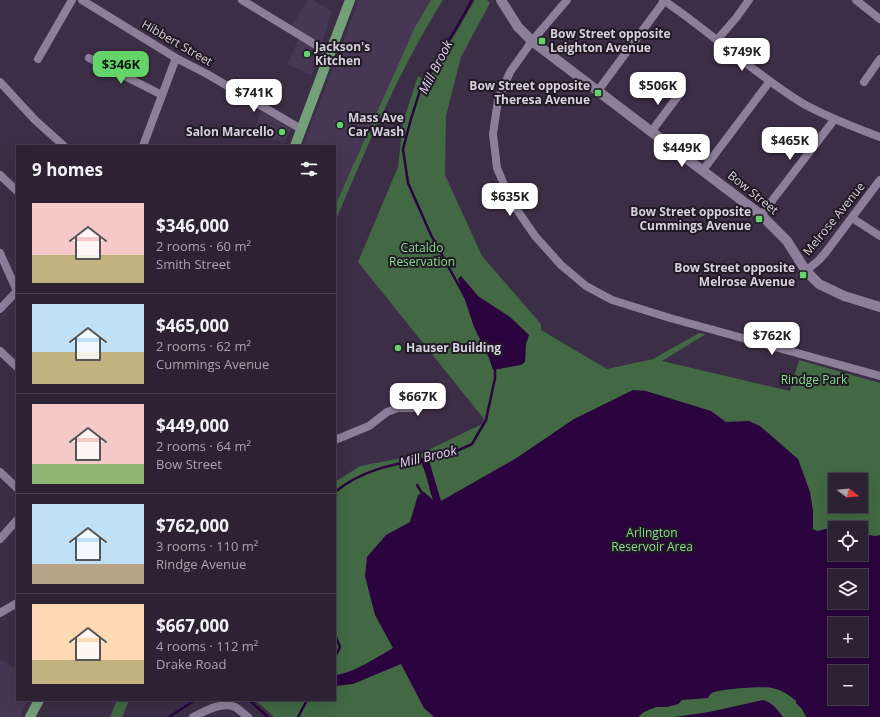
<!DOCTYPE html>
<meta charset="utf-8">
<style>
:root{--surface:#2d2234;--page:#352a3c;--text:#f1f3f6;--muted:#a7a4ac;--line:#483f4f;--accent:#63d468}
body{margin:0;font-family:"Open Sans",sans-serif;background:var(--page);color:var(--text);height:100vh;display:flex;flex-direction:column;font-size:15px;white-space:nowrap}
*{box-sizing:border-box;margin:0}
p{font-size:13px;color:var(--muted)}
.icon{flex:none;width:22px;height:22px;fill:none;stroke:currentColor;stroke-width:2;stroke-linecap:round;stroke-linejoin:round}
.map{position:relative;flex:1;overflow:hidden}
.drawer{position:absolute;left:16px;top:145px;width:320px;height:556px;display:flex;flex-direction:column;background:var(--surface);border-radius:0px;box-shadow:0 4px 16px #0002,0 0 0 1px var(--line)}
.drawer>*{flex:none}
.needle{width:26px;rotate:106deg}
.controls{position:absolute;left:828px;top:473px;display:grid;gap:8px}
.controls a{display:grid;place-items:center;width:40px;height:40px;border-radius:0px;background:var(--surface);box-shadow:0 4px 16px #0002,0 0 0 1px var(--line);font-size:20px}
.price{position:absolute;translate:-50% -34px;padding:0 9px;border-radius:8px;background:#fff;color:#222;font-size:13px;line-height:26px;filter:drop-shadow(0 1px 2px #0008)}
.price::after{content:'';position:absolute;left:50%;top:24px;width:12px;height:9px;margin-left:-6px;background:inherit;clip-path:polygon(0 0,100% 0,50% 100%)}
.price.on{background:var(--accent);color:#111}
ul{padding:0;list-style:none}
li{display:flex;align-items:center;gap:12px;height:100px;padding:0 16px}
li+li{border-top:1px solid var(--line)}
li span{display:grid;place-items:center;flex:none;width:112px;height:80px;border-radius:0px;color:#555}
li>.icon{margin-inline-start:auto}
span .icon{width:48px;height:48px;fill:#fffc;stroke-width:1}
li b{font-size:17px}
h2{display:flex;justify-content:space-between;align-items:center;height:48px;padding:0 16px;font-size:17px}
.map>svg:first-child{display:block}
</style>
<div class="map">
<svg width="880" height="717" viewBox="0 0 880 717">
<rect width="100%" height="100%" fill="#3c2e46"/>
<path fill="#473654" d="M308,0H313L331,11L322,45L292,25Z
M359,0H431L415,27L335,206V146H303Z
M299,38L320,52L311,75L287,64Z
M261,111L291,128L285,143L253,134Z
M1,660L17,669V700H28L20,717H0V662Z"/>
<path fill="#426943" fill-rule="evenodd" d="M431,0H443C399,70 367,147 335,222V206L415,27Z
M475,0H487L490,3L461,57L446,116L445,175L482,256L541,324V330L607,369L653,359L699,333L706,334L662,361L790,391L799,360L880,383V717H274L255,700H335V482L360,466L418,455L482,424L484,419L358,262L398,167L403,122L418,76L427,82ZM835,480H861V506H835ZM835,528H861V554H835ZM835,576H861V602H835ZM835,624H861V650H835ZM835,672H861V698H835Z
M117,700H129L122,717H110Z"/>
<path fill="#2a033f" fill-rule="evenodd" d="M461,276L478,296L510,317L529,335L526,344L525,362L521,365L493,370L489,358L474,327L458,279Z
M633,390L646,391L711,411L726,422L749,421L760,426L798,459L810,492L813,511V529L817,531C824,530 831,526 839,528H835V554H861V534L876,536L880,535V717H806L802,709L796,703V701C789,695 782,690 772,688C764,686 719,689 712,693C710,694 709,696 708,698L682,700L678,704L667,707H656L644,712L638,717H434L424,708L401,664L353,684L335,686V675C354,673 377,657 393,648L375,615L365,576L367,557L386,535L410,522L418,495L424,492L433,500C428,486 427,472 419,459L428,457L441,501L515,459L574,419ZM835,576H861V602H835ZM835,624H861V650H835ZM835,672H861V698H835Z
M763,700C773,703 777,709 783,717H675L709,712Z"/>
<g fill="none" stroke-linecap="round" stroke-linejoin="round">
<path stroke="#2a033f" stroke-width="2.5" d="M465,297L431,235L408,183L403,149L411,119L422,84L460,22L472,0
M425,458L450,454L472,444L486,420L495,378V367
M417,485L422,493
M335,492C360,471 390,465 421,459
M335,635L340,647L335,657
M249,700L268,717
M169,717L195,700
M298,717L307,700"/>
<path stroke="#8d7e99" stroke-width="8" d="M82,0L176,58L207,74L301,129
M242,0L329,53
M567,0L532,41L510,72L498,100L493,134L497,168L511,201L535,236L561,265L586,286L612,300L670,318L880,376
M663,0C711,32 753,73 802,103C827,117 853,127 880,137
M856,0L880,19
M717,40L736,18L749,0
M89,58L162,95
M38,59L72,0
M0,82L35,120L64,146
M864,82L880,59
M597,92L665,0
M651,132L681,92
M143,146L176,58
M703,170L770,81
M0,175L17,191
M761,215L834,120
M852,218L880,236
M0,253L17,291
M806,271L819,260L826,252L880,180
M0,309L17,291
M0,351L17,367
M335,440L369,426L387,412L398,408H412L418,406L439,387
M0,472L17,488
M0,539L17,520
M0,613L17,603
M193,717C205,711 222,701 235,707C240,710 244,714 248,717"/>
<path stroke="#8d7e99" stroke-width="10" d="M501,0L518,27L532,41L761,215L787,241L806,271L819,284L844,296L880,307"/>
<path stroke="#73a079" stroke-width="10" d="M295,146L350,0
M30,717L39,700"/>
</g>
<g fill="#63d468" stroke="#1f1a24" stroke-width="1.5">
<rect x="538" y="37" width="8" height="8" rx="2"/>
<circle cx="307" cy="54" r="4"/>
<rect x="594" y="89" width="8" height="8" rx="2"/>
<circle cx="340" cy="125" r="4"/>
<circle cx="282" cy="132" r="4"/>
<rect x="755" y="215" width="8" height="8" rx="2"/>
<rect x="799" y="271" width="8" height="8" rx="2"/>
<circle cx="398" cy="348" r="4"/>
</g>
<g text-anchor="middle" stroke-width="4" stroke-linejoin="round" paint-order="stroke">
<g font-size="12" font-weight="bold" fill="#d8d0df" stroke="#1f1a24" text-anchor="start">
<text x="550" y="38">Bow Street opposite<tspan x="550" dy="14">Leighton Avenue</tspan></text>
<text x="315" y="51">Jackson's<tspan x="315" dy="14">Kitchen</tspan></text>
<text x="590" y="90" text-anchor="end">Bow Street opposite<tspan x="590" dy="14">Theresa Avenue</tspan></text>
<text x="348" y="122">Mass Ave<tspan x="348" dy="14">Car Wash</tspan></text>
<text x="274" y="136" text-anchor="end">Salon Marcello</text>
<text x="751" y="216" text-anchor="end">Bow Street opposite<tspan x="751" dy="14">Cummings Avenue</tspan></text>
<text x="795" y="272" text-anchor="end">Bow Street opposite<tspan x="795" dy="14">Melrose Avenue</tspan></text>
<text x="406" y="352">Hauser Building</text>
</g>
<g font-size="12" fill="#d8d0df" stroke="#1f1a24">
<text transform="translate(177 43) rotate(30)" y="4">Hibbert Street</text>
<text transform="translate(753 193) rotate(39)" y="4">Bow Street</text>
<text transform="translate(834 219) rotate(-51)" y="4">Melrose Avenue</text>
</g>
<g font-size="12" fill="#8cdd8d" stroke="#1f1a24">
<text x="422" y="252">Cataldo<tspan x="422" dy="14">Reservation</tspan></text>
<text x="814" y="384">Rindge Park</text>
<text x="652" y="537">Arlington<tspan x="652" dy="14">Reservoir Area</tspan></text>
</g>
<g font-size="13" font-style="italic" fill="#e5d1f6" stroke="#1f1a24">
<text transform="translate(435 67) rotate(-63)" y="5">Mill Brook</text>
<text transform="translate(428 456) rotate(-13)" y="5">Mill Brook</text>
</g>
</g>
</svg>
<div class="controls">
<a><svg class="needle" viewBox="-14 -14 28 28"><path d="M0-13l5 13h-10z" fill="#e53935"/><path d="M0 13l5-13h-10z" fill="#a7a4ac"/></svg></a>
<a><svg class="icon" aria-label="locate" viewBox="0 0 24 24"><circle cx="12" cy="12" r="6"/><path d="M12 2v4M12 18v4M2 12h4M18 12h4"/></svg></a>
<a><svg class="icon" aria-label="layers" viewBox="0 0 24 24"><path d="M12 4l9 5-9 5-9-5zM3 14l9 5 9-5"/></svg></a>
<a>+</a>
<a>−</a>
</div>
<b class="price" style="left:742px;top:72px">$749K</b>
<b class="price on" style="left:121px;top:85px">$346K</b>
<b class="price" style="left:658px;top:106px">$506K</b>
<b class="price" style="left:254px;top:113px">$741K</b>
<b class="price" style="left:790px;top:161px">$465K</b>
<b class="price" style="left:682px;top:168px">$449K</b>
<b class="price" style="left:510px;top:217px">$635K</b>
<b class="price" style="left:772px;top:356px">$762K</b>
<b class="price" style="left:418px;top:417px">$667K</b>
<section class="drawer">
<h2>9 homes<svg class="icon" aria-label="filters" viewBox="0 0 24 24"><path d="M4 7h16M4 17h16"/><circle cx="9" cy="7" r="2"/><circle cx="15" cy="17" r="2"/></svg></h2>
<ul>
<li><span style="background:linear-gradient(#f6c9c9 65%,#c2b280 0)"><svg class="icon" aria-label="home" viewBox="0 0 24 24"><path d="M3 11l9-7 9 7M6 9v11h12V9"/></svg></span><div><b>$346,000</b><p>2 rooms · 60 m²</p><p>Smith Street</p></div></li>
<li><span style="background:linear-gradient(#bfe0f5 60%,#c2b280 0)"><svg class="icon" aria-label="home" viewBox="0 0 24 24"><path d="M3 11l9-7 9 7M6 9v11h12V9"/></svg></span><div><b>$465,000</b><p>2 rooms · 62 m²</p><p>Cummings Avenue</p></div></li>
<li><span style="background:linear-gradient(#f6c9c9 75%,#8fb573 0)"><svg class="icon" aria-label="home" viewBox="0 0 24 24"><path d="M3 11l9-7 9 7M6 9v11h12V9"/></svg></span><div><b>$449,000</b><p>2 rooms · 64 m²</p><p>Bow Street</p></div></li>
<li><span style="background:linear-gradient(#bfe0f5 75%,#b9a48a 0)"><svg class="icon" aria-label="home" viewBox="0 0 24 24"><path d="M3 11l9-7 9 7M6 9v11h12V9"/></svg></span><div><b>$762,000</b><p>3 rooms · 110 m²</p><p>Rindge Avenue</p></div></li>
<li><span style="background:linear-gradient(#ffd9b3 70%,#c2b280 0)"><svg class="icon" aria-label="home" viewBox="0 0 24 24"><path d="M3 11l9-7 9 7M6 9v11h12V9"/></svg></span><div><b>$667,000</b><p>4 rooms · 112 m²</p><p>Drake Road</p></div></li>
</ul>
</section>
</div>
